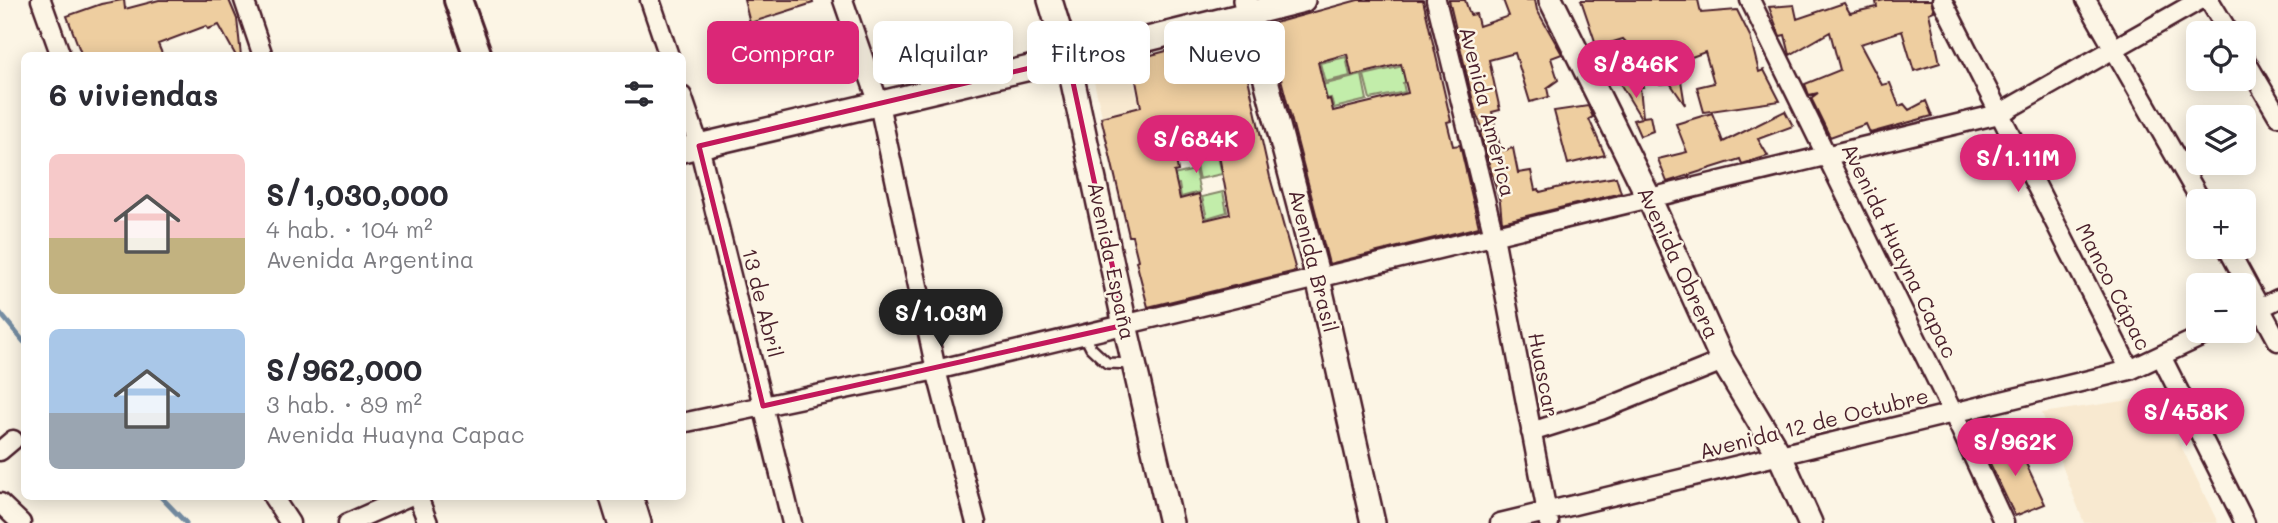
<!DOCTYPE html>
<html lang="es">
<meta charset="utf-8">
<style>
:root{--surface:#fff;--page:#f7f7f7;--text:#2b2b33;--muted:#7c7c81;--accent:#db2777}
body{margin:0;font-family:Mali,sans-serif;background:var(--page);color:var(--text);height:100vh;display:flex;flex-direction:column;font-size:26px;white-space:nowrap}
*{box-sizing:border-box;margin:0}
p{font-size:23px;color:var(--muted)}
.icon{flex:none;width:38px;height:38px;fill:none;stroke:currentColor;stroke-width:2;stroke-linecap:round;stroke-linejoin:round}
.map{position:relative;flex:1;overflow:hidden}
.details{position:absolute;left:21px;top:52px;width:665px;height:448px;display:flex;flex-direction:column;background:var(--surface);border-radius:10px;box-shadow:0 4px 18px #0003}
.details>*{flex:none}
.top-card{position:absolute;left:707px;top:21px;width:665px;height:63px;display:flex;gap:14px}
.fabs{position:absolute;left:2186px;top:21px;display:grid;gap:14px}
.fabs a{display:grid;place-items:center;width:70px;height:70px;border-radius:10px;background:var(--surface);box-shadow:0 4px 18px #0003;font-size:35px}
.price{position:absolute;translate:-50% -60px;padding:0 16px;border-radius:24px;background:var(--accent);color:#fff;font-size:23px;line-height:46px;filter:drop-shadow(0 2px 4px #0008)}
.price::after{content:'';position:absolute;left:50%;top:42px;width:21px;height:16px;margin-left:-10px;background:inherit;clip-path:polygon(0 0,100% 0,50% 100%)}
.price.active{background:#222;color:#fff}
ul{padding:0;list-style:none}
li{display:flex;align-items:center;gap:21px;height:175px;padding:0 28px}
li span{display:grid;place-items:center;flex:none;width:196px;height:140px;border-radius:10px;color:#555}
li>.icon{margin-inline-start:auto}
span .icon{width:84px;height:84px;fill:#fffc;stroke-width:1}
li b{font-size:30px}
h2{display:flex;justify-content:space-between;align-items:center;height:84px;padding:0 28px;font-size:30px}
.pill{padding:0 24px;border-radius:10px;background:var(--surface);box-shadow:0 4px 18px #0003;font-size:24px;line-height:63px}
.pill.active{background:var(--accent);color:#fff}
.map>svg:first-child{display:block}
</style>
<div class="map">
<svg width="2278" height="523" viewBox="0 0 2278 523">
<rect width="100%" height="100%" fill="#fcf5e5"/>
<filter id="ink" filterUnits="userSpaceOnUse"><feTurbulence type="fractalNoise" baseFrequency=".0143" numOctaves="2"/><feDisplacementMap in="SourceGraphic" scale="14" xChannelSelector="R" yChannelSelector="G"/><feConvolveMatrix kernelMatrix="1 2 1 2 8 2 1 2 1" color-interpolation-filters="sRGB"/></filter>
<g filter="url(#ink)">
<path fill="#f8e9d0" d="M1130,61L1139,106L1102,116L1091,69Z
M2157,396L2218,523H2084L2042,413Z"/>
<path fill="#c2edaa" stroke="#86866a" stroke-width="2" d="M1346,57L1350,76L1325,82L1320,63Z
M1407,65L1411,81L1403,83L1405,92L1370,99L1364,75Z
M1362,75L1367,100L1334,108L1331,98L1325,99L1322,85Z
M1217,152L1222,174L1199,179L1194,157Z
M1195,170L1200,192L1181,197L1179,184L1171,185L1169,176Z
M1223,192L1227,212L1207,218L1202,197Z"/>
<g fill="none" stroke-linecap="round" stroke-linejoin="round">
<path stroke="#758da3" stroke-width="5" d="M0,313L24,342
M161,497L186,523"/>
</g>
<path fill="#eecea0" stroke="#4a1f2b" stroke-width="2" fill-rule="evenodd" d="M122,0H124L125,9L159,0H229L237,19L241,56H236L219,25L208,29L206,26L158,44L163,56H82L67,16L101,4Z
M744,0H812L813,3L750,23Z
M1358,0H1423L1451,121L1447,122L1453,146L1460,145L1479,227L1329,264L1267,25ZM1347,54L1352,76L1401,64L1408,93L1333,111L1330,99L1327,100L1318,62Z
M1449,0H1465L1470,15L1476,14L1479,26L1509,16L1503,0H1535L1537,10L1562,54L1551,58L1558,80L1547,88L1549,97L1530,102L1515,53L1489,60L1500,110L1492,112L1501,151L1513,148L1518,173L1531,171L1535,190L1539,189L1540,192L1573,184L1616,177L1621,193L1502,222L1500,202L1480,132L1484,131L1476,114Z
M1581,0H1698L1701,13L1737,10L1750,36L1759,72L1764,70L1780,101L1704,112L1697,87L1714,83L1705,52L1678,62L1685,105L1670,83L1660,84L1647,51L1637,54L1623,39L1597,47Z
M1884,0H1931L1934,11L1929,13L1940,63L1914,71L1902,31L1860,44L1882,85L1890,83L1899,106L1904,104L1909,110L1926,101L1932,116L1870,133L1866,124L1830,137L1811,98L1818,93L1809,95L1805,84L1840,70L1830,32L1790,55L1785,35L1780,36L1769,7L1794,5L1797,19L1844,3L1850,13L1877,7L1876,2Z
M1231,34L1239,38L1270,177L1296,271L1148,307L1136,261L1138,260L1132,236H1129L1101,117L1141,107L1132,60ZM1218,150L1230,214L1205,220L1199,194L1180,199L1174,172L1178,171L1176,159Z
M1639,71L1643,87H1640L1643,117L1650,116L1653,131L1640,136L1633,120L1641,118L1616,77Z
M1588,106L1593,117L1589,119L1605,155L1568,164L1554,111Z
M1785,111L1793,126L1758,139L1768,156L1742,164L1740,159L1667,182L1658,159L1687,152L1676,124L1712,113L1723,142Z
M2015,440L2045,504L2015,516L1985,453Z"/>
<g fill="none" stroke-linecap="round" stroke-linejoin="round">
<g stroke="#4a1f2b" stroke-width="14">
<path id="service" d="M1084,334L1091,348L1107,363L1134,364"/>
</g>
<g stroke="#4a1f2b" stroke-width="23">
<path id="minor" d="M41,0L61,56
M244,0L263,56
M650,0L669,56
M843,0L879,104L936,370L976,523
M1436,0L1494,236L1549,523
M1750,0L1953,413L2004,523
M1942,0L2130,370
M2086,0L2201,201
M2209,0L2229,33
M2244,58L2278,116
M682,96L699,146L792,523
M2227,247L2278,341
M2244,316L2278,299
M2161,356L2245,523
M682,423L936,370L1999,114L2200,0
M1531,432L1601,410L1723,361
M0,451L13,440
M273,497L290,523
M418,497L428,523
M0,503L21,523
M348,523L407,497
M1500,523L2130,370L2213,331"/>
</g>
<g stroke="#4a1f2b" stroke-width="28">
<path id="tertiary" d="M1050,0L1068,59L1125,325L1171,523
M1245,0L1318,278L1373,523
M1551,0L1649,198L1723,361L1780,456L1810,523
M682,150L1068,59L1303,0
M612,497L620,523
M631,497L639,523"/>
</g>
<g stroke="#4a1f2b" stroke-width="32">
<path id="secondary" d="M458,0L478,56"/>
</g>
<use href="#service" stroke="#fcf5e5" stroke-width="9"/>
<use href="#minor" stroke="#fcf5e5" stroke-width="18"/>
<use href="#tertiary" stroke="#fcf5e5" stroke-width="23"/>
<use href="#secondary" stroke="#fcf5e5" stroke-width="26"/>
</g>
</g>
<path fill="none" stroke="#c2185b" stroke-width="5" stroke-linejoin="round" d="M1068,59L1125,325L763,406L699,146Z"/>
<g text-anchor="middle" stroke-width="5" stroke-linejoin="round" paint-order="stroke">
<g font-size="21" fill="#4a1f2b" stroke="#fcf5e5">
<text transform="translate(1487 112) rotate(76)" y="7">Avenida América</text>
<text transform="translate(1899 251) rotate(64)" y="7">Avenida Huayna Capac</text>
<text transform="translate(1111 261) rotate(78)" y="7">Avenida España</text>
<text transform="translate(1313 261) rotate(76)" y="7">Avenida Brasil</text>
<text transform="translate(1678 263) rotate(65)" y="7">Avenida Obrera</text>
<text transform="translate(2113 287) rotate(63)" y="7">Manco Cápac</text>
<text transform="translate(762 303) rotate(76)" y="7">13 de Abril</text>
<text transform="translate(1543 375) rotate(79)" y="7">Huascar</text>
<text transform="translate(1814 424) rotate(-14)" y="7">Avenida 12 de Octubre</text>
</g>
</g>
</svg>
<div class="fabs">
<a><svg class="icon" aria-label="locate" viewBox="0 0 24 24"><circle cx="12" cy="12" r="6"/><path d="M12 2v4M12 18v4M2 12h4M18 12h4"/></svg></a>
<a><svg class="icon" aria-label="layers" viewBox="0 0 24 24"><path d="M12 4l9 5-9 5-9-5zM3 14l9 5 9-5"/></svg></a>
<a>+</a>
<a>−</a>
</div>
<b class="price" style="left:1636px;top:100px">S/846K</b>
<b class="price" style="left:1196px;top:175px">S/684K</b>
<b class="price" style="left:2018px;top:194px">S/1.11M</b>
<b class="price active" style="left:941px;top:349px">S/1.03M</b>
<b class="price" style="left:2186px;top:448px">S/458K</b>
<b class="price" style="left:2015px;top:478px">S/962K</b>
<div class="top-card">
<a class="pill active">Comprar</a>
<a class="pill">Alquilar</a>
<a class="pill">Filtros</a>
<a class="pill">Nuevo</a>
</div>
<section class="details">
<h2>6 viviendas<svg class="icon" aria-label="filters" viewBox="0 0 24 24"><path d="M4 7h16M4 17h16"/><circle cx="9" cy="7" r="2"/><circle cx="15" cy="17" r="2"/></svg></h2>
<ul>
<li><span style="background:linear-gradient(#f6c9c9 60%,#c2b280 0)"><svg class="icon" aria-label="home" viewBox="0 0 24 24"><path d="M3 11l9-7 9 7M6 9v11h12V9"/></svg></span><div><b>S/1,030,000</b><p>4 hab. · 104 m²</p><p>Avenida Argentina</p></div></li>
<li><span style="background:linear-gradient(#a9c7e8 60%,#9aa5b1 0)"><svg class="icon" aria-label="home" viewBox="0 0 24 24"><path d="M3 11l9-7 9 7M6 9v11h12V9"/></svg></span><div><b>S/962,000</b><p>3 hab. · 89 m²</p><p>Avenida Huayna Capac</p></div></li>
</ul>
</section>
</div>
